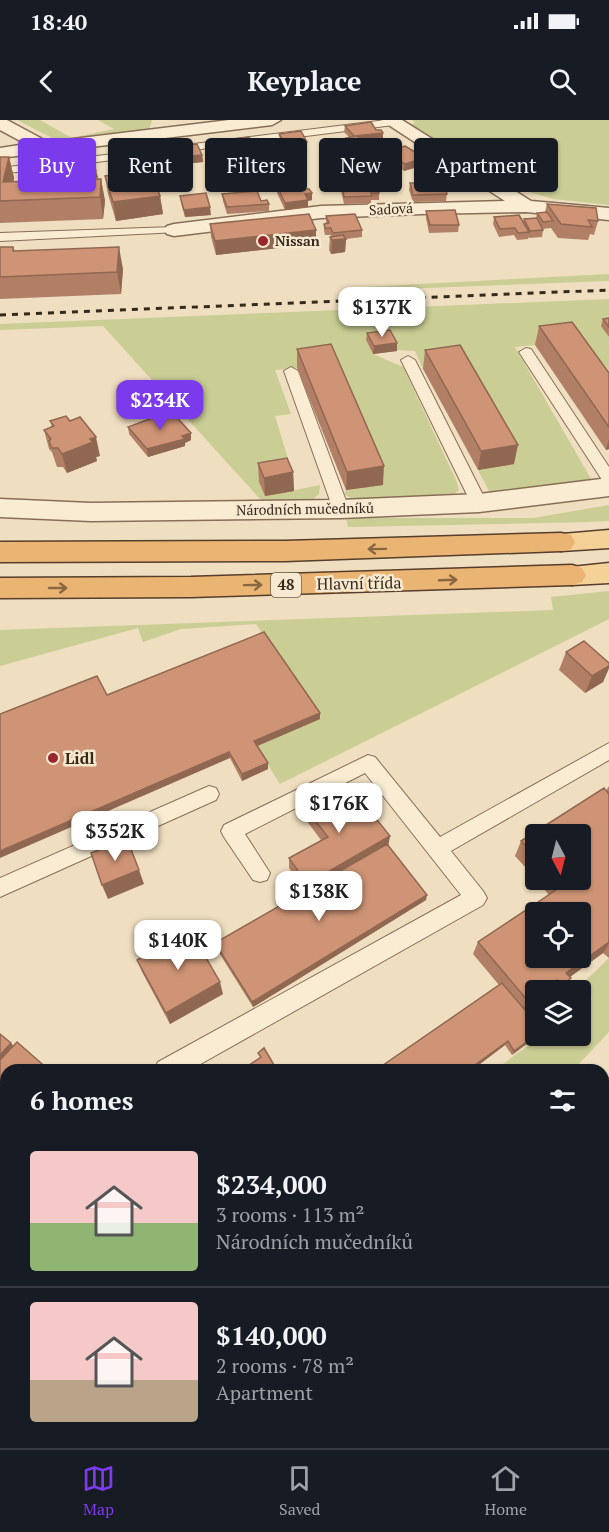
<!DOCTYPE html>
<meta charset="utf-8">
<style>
:root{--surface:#171b24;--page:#20242c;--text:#f1f3f6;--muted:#9ea1a6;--line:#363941;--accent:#7c3aed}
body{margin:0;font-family:"PT Serif",serif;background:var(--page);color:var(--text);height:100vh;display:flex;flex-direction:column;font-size:22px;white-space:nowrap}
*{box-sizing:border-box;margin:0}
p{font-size:20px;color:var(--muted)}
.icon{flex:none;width:33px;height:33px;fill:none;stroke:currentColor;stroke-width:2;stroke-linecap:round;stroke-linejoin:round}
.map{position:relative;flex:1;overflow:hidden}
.panel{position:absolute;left:0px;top:944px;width:609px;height:386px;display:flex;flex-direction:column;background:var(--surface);border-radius:18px 18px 0 0;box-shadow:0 2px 4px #0004}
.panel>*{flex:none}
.hud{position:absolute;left:18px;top:18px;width:573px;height:54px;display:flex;gap:12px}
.needle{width:39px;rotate:173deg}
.controls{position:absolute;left:525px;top:704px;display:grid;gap:12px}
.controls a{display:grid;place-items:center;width:66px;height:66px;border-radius:6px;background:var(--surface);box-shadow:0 2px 4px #0004;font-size:30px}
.price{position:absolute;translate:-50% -51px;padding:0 14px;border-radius:12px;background:#fff;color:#222;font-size:20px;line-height:39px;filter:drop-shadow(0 2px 3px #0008)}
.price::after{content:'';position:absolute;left:50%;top:36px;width:18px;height:14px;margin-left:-9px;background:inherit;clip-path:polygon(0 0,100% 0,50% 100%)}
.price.on{background:var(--accent);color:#fff}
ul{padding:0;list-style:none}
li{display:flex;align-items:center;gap:18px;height:150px;padding:0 30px}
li+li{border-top:2px solid var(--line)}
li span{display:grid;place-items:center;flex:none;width:168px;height:120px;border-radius:6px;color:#555}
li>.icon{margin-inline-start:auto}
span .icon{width:72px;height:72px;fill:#fffc;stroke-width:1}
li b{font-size:26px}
h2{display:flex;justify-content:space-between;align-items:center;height:72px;padding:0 30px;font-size:26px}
.tag{padding:0 21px;border-radius:6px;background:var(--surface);box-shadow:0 2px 4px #0004;font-size:21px;line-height:54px}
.tag.on{background:var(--accent);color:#fff}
.status{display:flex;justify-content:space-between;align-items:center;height:42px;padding:0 30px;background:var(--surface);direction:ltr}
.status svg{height:16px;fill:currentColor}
header{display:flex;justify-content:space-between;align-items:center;height:78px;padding:0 30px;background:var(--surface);font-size:27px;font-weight:700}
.dock{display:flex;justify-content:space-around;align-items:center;height:84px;border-top:2px solid var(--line);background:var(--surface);font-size:16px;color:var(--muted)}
.dock a{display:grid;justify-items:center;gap:3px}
.dock .on{color:var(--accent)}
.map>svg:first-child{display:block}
</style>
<div class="status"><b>18:40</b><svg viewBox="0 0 49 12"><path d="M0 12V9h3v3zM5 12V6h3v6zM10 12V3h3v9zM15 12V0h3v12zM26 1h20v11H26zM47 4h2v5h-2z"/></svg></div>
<header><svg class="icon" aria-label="back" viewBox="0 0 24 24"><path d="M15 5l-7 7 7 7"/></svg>Keyplace<svg class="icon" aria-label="search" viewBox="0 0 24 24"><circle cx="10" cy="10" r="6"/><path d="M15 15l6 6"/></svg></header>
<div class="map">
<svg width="609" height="1328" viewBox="0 0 609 1328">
<rect width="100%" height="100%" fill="#efdec0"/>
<path fill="#cacd94" d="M17,0H40L72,18L114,9L98,0H152L149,11L56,20Z
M412,0H609V85L553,79L506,65L409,5L415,3Z
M609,154V161L347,171L345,168Z
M609,179V205L602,206L609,217V280L535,225L515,227L594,364L512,375L489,371L478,350L513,343L457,244L423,249L415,231L397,230L389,217L366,221L373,234L403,247L456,360L459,370L453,375L353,379L344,374L346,370L382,365L297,248L275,250L291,294L275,296L292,352L266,376L320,365L319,374L312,380L262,381L103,206L0,210V204Z
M609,385V401L589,402L348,407L346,398H533Z
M609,471V499L280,664L256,626L321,598L256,504L181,509L143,522L138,508L0,546V510L553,490L551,477Z
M609,838V912L574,949L495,950L542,915H580L581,887L592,878L582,864Z"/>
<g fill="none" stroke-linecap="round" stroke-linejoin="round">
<g stroke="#886e57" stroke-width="2">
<path id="service" d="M386,0L399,2L394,5L0,54V48Z
M174,107L178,108V112L0,121V113Z
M526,228L531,229L609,347V364L604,363L519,232Z
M408,236L415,240L487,383L484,387H474L471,383L401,240Z
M291,247L298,251L349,389L347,393H335L333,389L284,251Z
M609,623V640L451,731L483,771L487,778L483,785L190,950H154L158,942L461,775L365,653L245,714L270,753L267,760L260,762L253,760L224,717L221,711L224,705L368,635L375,637L440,717Z
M209,666L216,668L219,674L216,680L0,777V758Z
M0,1008L6,1010V1058L0,1060Z
M6,1303V1323H18L16,1328H0V1305Z
M60,1323H91L93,1328H62Z
M138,1323H168L166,1328H136Z"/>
</g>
<g stroke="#886e57" stroke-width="3">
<path id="minor" d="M0,0H7L48,22L229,0H281L272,5L0,38V28L26,24L0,10Z
M381,0H402L531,81L609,88V100L526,92L421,94L321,98L174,116L167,114L164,110L167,106L174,104L321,86L505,81Z
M609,358V376L479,392L341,398L91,401L0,397V379L91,383L341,380L479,374Z
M0,1187L6,1189V1239L0,1237Z
M609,1196V1249L603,1251V1198Z
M90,1323H141L143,1328H92Z
M508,1323H558L556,1328H506Z"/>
</g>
<g stroke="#563d2c" stroke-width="3">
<path id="primary" d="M609,410V428L561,431L551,429L547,422L551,415Z
M609,443V463L572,465L562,462L558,455L562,448Z"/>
</g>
<g stroke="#563d2c" stroke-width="3">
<path id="trunk" d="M561,413L571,415L575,422L571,429L561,431L285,441L0,442V422L285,421Z
M572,445L582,448L586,455L582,462L572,465L191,477L0,478V458L191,457Z"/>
</g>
<use href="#service" fill="#f9ecd3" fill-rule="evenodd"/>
<use href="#minor" fill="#f9ecd3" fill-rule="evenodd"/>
<use href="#primary" fill="#f4d196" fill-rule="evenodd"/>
<use href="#trunk" fill="#eab472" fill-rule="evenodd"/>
<path stroke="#37281c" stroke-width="3" stroke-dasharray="6 6" stroke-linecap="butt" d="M0,195L609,170"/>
</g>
<path fill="#b17f65" d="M345,6L376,10L383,20L362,22L363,24L380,33L424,45L404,51L393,43L377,48L369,43V39L365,40L361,38L351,39L345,31L346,18L349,17L344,12Z
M279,14L307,29L286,31L280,20Z
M212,22L255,35L230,38L229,35L217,37L213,29Z
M168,27L202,35L203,42L174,45L169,34Z
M0,37H9L14,58V62L52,61L49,50L96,51L98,58L92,59H101L105,81L103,99L0,103Z
M105,56L160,76L163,94L116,101L108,74Z
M418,57L447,74L446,81L413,82L409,70L410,63H417Z
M342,64L370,67L379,73V80H371V83L344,84L341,71Z
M277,66L303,69L312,73V80L308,81V87L285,90L277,73Z
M222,74L261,81L269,84V91L227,94L223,81Z
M180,76L211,95L185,97L181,83Z
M547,84L598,101L594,115L590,114L588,120L558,118L551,108L542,109L543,110L542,117L529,118L528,117V119L517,120L514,115L499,117L493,104L494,97L523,102L524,99L536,98L537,93L545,92Z
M426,91L459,105L458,112L429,113L426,98Z
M326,96L362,110V117L346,119L345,132L331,134L329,130L330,117L331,116V115H325L324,111V104H326Z
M210,104L316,110V124L216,135L211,117Z
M0,127H13L15,131L123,149L121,174L0,179Z
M609,198V217L601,206L603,199Z
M539,206L609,253V329L606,330L535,225Z
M367,213L397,223V231L373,234L366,220Z
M297,229L383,365L346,370L297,248Z
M425,230L514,344L478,350L423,249Z
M50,301L100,336L96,337L97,341L67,353L63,347H57L52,332L49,329L44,310L52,307Z
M128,307L191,313V320L185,323V326L148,337L129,314Z
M258,343L293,352L294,371L265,376L259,362Z
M566,532L609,543V548L603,562L585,573L559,550Z
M107,575L320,599L257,626L268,643V649L242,661L230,638Z
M609,666V838L603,833L570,857L563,870H536V882L524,890L536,903L512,935L505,925L472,950H376L499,865L473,834L478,822L549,775L536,759H580L536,714V759L515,736L521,721L606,671Z
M306,689L390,716L388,726L426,780L253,887L216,828L215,823L305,771L289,748V738L321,720L306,700Z
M137,840L223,874L170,904L142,852Z
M609,956V1119L603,1127V962Z
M288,1323H428L424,1328H284Z"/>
<path fill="#906852" d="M383,13V20L354,23V16Z
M307,22V29L286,31L285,24Z
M380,24V37L369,36V39L365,40L366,27Z
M362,25L361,38L351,39V26Z
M228,28L229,35L217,37L216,30Z
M255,28V35L230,38V32Z
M202,35L203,42L174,45L173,38Z
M393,36V43L377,48V41Z
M9,37L14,58L9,81L3,62Z
M425,38L424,45L404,51L405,44Z
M96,51L98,58L54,66L52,59Z
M101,59L105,81L103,99L100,77Z
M312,73V80L308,81V87L285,90V83L305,74Z
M160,76L163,94L116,101L113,82Z
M210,87L211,95L185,97L184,90Z
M316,110V124L216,135L215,121Z
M346,119L345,132L331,134L332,120Z
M119,127L123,149L121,174L117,152Z
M397,223V231L373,234L374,226Z
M191,313V320L185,323V326L148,337L147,329Z
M96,317L100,336L96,337L97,341L67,353L62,334L90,319Z
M609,319V329L606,330Z
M518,325L514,344L478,350L481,331Z
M384,346L383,365L346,370L347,352Z
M293,352L294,371L265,376L264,358Z
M609,546V548L603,562L585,573L592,556Z
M320,593V599L255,627L254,621Z
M229,632L230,638L0,738V731Z
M268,643V649L242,661V654Z
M390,716L388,727L307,775V764Z
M139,750L144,764L108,779L102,765Z
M427,775L426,780L253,887L252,882Z
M609,822V824L603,833L560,864L566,853Z
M571,858L563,870H559L562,865Z
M557,860L550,870H543Z
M220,862L223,874L170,904L166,893Z
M536,875V882L521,892L528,881Z
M536,915H539L512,935L514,931Z
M508,921L505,925L472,950H468Z
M11,923L20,934L0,956V935Z"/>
<path fill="#ce9475" stroke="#906852" stroke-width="1.5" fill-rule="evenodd" d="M371,2L376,10H381L383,13L354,16L345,6Z
M301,11L307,22L285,24L279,14Z
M357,16L363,24L376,21L380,24L366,27L362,25L351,26L346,18Z
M249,17L255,28L230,32L228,28L216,30L212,22Z
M197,24L202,35L173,38L168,27Z
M405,26L425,38L405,44L393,36L377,41L369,36Z
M0,37H9L3,62L101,59L100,77L0,81Z
M93,40L96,51L52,59L49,50L68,48L67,43Z
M150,50L160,76L113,82L105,56Z
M440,53L447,74L413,75L410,63H420L418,57Z
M301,63L303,69H309L312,73L305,74L308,80L285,83L277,66Z
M369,63L370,67H378L379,73H371L372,76L344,77L342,64Z
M257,71L261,81L267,80L269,84L227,87L222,74Z
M206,73L210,87L184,90L180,76Z
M547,84L596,88L598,101L588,100L592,107L561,104Z
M455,90L459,105H430L426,91Z
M547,92L553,101L543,102L537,93Z
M309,94L316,110L215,121L210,104Z
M355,94L362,110L333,113L331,108H325L324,104L329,103L326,96Z
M519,95L529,112L518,113L515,108L500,109L494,97Z
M537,98L543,110L530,111L524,99Z
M343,115L346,119L332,120L330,117Z
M0,127H13V131L119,127L117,152L0,157Z
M609,198V207L603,199Z
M572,202L609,253V307L539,206Z
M390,210L397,223L374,226L367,213Z
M331,224L384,346L347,352L297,229Z
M460,225L518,325L481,331L425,230Z
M171,291L191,313L182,316L185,319L147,329L128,307Z
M66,296L70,301L80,297L96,317L90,319L93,322L62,334L58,328H52L49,321L51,319L44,310L54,306L50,301Z
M287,338L293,352L264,358L258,343Z
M264,512L320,593L254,621L268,643L242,654L229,632L0,731V594L97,556L107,575Z
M584,521L609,543V546L592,556L566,532Z
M349,665L390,716L307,764L289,738L328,717L306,689Z
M604,668L609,674V822L566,853L571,858L562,865L557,860L543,870H536V875L528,881L478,822L562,766L555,759H580V714H536V737L521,721ZM536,792H580V837H536Z
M127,719L139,750L102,765L91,733Z
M387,724L427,775L252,882L215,823Z
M190,810L220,862L166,893L137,840Z
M502,863L536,903V915L514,931L508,921L468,950H376Z
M0,914L11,923L0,935Z
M17,922L49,950H6V975L0,970V940Z
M264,928L277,950H242L261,937L258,933Z
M609,958V971L603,965Z
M609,971V1119L603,1127V978Z
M291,1323H428L424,1328H287Z"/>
<defs><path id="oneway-shaft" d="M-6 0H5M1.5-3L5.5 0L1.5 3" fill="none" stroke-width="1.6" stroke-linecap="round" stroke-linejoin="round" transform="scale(1.5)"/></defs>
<g stroke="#886743">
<use href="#oneway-shaft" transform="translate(377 429) rotate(179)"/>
<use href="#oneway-shaft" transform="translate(448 460) rotate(-2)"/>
<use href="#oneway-shaft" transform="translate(253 465) rotate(-1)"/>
<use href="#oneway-shaft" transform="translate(58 468)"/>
</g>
<g fill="#99262e" stroke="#f6e9d0" stroke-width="2">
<circle cx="263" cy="121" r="6"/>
<circle cx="53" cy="638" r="6"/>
</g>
<g text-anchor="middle" stroke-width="5" stroke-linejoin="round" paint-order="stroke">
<g font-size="14" fill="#37281c" stroke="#f6e9d0">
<text transform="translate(391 89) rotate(-3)" y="5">Sadová</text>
<text transform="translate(305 389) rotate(-1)" y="5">Národních mučedníků</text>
</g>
<g font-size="14" font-weight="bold" fill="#37281c" stroke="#f6e9d0" text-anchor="start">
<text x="275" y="126">Nissan</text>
</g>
<rect fill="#f6e9d0" stroke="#706252" stroke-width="1.5" x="271" y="453" width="30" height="24" rx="4.5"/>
<g font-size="15" font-weight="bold" fill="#37281c">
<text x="286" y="470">48</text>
</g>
<g font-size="16" fill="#37281c" stroke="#f6e9d0">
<text transform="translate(359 463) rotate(-1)" y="6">Hlavní třída</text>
</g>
<g font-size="16" font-weight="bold" fill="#37281c" stroke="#f6e9d0" text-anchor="start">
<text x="65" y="644">Lidl</text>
</g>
</g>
</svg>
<div class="controls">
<a><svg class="needle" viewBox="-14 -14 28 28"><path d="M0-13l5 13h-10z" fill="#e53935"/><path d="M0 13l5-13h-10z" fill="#9ea1a6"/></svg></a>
<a><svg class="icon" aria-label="locate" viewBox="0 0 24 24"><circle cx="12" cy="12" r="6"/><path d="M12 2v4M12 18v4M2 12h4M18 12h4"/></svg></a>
<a><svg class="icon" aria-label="layers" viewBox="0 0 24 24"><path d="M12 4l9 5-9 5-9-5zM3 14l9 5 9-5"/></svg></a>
</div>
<b class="price" style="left:382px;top:218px">$137K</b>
<b class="price on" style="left:160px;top:311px">$234K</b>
<b class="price" style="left:339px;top:714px">$176K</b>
<b class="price" style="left:115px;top:742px">$352K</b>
<b class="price" style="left:319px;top:802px">$138K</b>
<b class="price" style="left:178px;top:851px">$140K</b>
<div class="hud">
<a class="tag on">Buy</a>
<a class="tag">Rent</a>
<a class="tag">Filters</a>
<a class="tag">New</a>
<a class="tag">Apartment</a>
</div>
<section class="panel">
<h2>6 homes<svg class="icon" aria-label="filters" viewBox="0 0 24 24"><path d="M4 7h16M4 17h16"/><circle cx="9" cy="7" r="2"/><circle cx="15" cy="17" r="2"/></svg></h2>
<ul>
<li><span style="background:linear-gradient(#f6c9c9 60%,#8fb573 0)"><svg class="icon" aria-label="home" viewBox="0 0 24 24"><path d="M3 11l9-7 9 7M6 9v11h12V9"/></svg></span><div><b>$234,000</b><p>3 rooms · 113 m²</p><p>Národních mučedníků</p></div></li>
<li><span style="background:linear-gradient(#f6c9c9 65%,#b9a48a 0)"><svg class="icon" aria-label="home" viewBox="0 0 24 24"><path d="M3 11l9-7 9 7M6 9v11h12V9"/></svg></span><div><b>$140,000</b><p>2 rooms · 78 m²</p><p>Apartment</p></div></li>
</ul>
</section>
</div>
<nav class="dock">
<a class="on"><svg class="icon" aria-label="map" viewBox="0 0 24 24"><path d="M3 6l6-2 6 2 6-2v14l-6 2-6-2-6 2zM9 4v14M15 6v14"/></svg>Map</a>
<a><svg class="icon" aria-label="saved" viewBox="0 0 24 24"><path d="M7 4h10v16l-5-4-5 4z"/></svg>Saved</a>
<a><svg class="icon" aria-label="home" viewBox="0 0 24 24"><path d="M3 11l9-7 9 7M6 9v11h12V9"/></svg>Home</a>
</nav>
